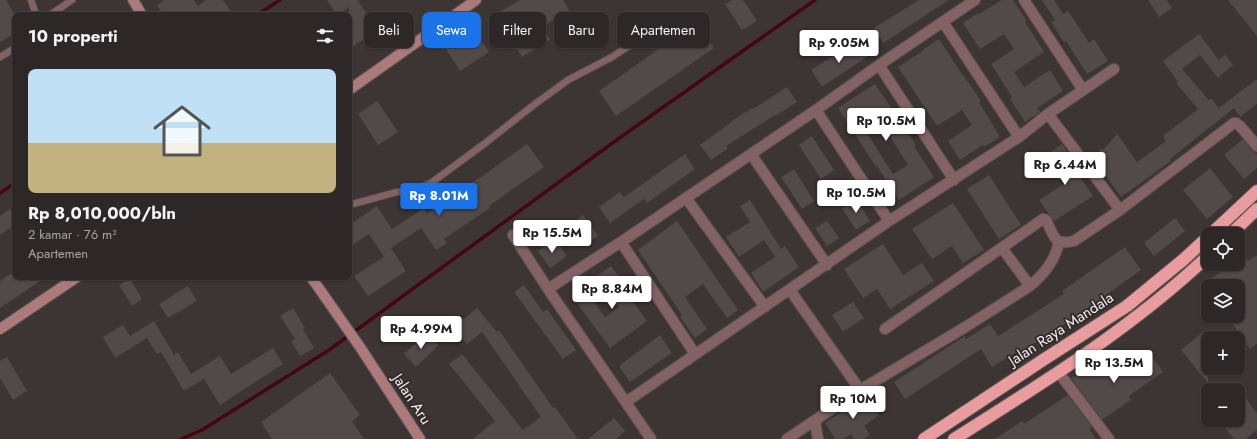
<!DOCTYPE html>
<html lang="id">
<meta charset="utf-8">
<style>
:root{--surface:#2e2727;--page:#3a3333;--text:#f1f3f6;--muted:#a7a5a7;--line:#494444;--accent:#1a73e8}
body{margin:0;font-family:Jost,sans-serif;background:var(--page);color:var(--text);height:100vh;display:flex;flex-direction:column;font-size:15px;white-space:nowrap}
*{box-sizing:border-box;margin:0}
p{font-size:13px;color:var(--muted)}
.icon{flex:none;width:22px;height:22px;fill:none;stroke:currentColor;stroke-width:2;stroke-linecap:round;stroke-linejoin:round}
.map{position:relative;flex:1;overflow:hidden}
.panel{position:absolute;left:12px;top:12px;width:340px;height:268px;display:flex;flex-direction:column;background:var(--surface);border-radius:8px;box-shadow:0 1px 3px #0004,0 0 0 1px var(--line)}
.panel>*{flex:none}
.guide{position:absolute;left:364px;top:12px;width:380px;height:36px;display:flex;gap:8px}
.controls{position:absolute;left:1201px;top:227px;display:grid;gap:8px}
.controls a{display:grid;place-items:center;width:44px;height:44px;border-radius:8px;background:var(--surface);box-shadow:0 1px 3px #0004,0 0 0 1px var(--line);font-size:20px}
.price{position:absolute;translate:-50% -34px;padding:0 9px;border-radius:4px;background:#fff;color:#222;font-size:13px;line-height:26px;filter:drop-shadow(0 1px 2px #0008)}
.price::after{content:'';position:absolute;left:50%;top:24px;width:12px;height:9px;margin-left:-6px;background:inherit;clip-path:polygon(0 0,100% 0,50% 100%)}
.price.on{background:var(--accent);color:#fff}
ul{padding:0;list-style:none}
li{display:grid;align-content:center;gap:8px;height:212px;padding:0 16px}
li span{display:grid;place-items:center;height:124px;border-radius:8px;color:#555}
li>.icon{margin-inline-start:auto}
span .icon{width:72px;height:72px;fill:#fffc;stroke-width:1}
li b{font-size:17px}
h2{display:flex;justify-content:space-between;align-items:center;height:48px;padding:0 16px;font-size:17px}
.chip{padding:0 14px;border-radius:8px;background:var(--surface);box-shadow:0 1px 3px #0004,0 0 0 1px var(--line);font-size:14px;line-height:36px}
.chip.on{background:var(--accent);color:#fff}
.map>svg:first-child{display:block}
</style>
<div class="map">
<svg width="1257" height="439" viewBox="0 0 1257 439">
<rect width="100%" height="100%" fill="#3d3434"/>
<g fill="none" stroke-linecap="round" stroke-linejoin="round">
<path stroke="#450611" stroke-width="3.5" d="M257,15L280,0
M0,193L15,183
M181,439L202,430L329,350L618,139L815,0"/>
</g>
<path fill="#524949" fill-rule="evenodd" d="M0,0H6L15,15V33L0,42Z
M165,0H194L198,6L206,0H223L233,15H163L157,5Z
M327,0H360L358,1L378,30L349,49V7L337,15Z
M520,0H563L569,10L542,27L550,40L522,57L496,14Z
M732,0H743L757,21L742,30L725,4Z
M919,0H949L883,43L874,28Z
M1002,0H1013L1027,21L1025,22L1044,52L1014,72L1024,87L1050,70L1063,91L1037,108L1040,112L1025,122L1010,99L1012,97L991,64L1014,49L1004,34L980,49L963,23L978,13L979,14Z
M1042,0H1054L1063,14L1068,11L1089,43L1094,39L1108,61L1087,74L1066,41L1064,42L1051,22L1055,20Z
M1148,0H1167L1172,8L1159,17Z
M1228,0H1257V36Z
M696,23L714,48L616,116L599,91Z
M474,30L489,52L460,71L446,49Z
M1199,34L1219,60L1225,55L1233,65L1218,78L1200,55L1182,69L1209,100L1212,99L1219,108L1257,79V104L1240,117L1234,108L1170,159L1171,161L1121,197L1106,176L1104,178L1091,159L1102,148L1103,150L1117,134L1137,162L1166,141L1163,136L1198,109L1176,83L1178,82L1163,61Z
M939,39L963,76H964L981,101L979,102L1000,137L984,147L983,145L960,160L948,141L972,125L962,110L937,126L898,67L924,50V49Z
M858,41L868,56L822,87L811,70Z
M875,84L916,145L914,146L934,177L899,200L877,166L876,167L838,108ZM878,117L908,165L893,174L863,127Z
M787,87L797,102L775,116V115L726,146L728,148L711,160L700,145L730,123V122L752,108L753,109Z
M377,101L398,132L378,145L358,114Z
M812,136L834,170L821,179L799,145Z
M1243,139L1252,150L1257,154V168L1244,179L1224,155Z
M527,144L544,167L489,206L490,208L444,239L447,243L436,250L421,228L391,248L406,271L368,296L354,276L384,257L369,234L349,247V225L377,206L392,229L424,208L427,213L485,174Z
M1062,144L1075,163L1072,165L1093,196L1054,221L1039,200L1064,184L1045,156Z
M685,154L695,169L647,203L644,199L610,223L599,207L620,192L624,197Z
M1210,168L1233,197L1207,219L1183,190Z
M794,169L814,201L802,209L781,177Z
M989,175L1021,225L999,239L967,189Z
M856,199L870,221L856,230L842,208Z
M750,200L781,249L785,246L799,267L763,292L751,273L775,257L764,240L739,257L726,237L750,222L740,206Z
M953,203L984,250L963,263L952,246L932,259L912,229Z
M10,209L15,216V225L0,235V216Z
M583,215L598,236L584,246L569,226Z
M1175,218L1185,231L1154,256L1144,243Z
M677,221L738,310L727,318L703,284L685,297L707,329L695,338L680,317L682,315L638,250Z
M827,221L839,238L827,246L815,228Z
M555,239L567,256L550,268L538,251Z
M883,244L903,275L922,263L934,281L890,309L877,289L863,298L844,269Z
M1125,247L1141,270L1068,322L1019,353L1018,351L992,367L981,349L905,399L894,382L965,336L966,339L990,324L998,336L1064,294L1062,291Z
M1244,255L1248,261L1257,255V344L1250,349L1227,316H1238V286H1201L1232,264H1238V260Z
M611,266L626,287L624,289L647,321L610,348L572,296L584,287L605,317L619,307L597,276Z
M15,271V277H46L0,308V281Z
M130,279L142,299L132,306L119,285Z
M524,285L543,312L547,309L576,350L563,359L514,292Z
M188,286L197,301L168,318L159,304Z
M853,302L864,318L843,332L832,315Z
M293,308L305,328L303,329L314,348L300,356L291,341L295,339L280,316Z
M477,308L497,332L499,330L553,408L555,407L578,439H473L495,421L449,364L462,354L523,430L541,417L482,332L467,344L452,326L462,318L463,320Z
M154,321L174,355L178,352L191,374L220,356L231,374L273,348L283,364L220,405L204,379L184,391L161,352L157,354L147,338L115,358L103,337L123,325L130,336Z
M1204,331L1208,336V383L1181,350Z
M427,333L439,345L416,367L404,354Z
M660,335L672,353L630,382L619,366Z
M1150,354L1163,372L1129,396L1131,400L1102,420L1071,378L1102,357L1116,377Z
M7,357L27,391L13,400L0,378V361Z
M330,373L360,415L352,421L364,439H272L261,422Z
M1238,388L1257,413V430L1246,439H1234L1219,420H1238Z
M867,395L879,415L864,426L870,435L864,439H854L851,434L843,439H835L825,423Z
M1068,395L1092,427L1089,429L1096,439H995L1022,421L1024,424Z
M614,418L625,431L616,439H588Z"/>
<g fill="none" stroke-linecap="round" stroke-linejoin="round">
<g stroke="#5b5252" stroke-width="8">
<path id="lane" d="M31,0L36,15
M50,15L72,0
M0,57L15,48
M349,205L397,192L415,190L431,183L484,144L535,104L568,80L612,57L635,42"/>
</g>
<g stroke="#5b5252" stroke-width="12">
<path id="street" d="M1024,0L1083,90
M943,22L1019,137
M879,65L954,180
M816,110L889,221
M1048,114L1120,210
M751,154L827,265
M686,198L765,307
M513,235L548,289L651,439
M621,242L695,354
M1030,286C1044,274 1055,261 1059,242
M548,289L621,242L816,110L879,65L975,0
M790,290L860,390
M885,329L1043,219L1046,220C1054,235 1053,246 1074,241L1120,210L1234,123H1236L1240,126L1257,146
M1059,373L1109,439
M626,402L889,221L1019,137L1048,114L1114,69
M815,421L818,439
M787,439L860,390L967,326L1030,286L1002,248"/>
</g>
<g stroke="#5b5252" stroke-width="12">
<path id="secondary" d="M133,0L142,15
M349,90L476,0
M311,277L360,347L420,439
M0,329L77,277"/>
</g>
<g stroke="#5b5252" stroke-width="14">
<path id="highway" d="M1211,234L1257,191
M1231,234L1257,209
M924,439L1043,360L1127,306L1183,260L1208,237
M954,439C1043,383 1132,328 1208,256"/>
</g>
<use href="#lane" stroke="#826263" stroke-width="6"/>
<use href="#street" stroke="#826263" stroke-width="10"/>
<use href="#secondary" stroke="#ac7a7b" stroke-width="10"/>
<use href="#highway" stroke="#e99c9e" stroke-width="12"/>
</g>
<g text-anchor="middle" stroke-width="3.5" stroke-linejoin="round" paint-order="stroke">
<g font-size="15" fill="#f6f0f0" stroke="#322a2a">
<text transform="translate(1061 329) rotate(-33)" y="5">Jalan Raya Mandala</text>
<text transform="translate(412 399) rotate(57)" y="5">Jalan Aru</text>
</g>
</g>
</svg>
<div class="controls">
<a><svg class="icon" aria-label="locate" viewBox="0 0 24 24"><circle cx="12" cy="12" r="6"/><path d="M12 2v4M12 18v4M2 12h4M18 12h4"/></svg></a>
<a><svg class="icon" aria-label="layers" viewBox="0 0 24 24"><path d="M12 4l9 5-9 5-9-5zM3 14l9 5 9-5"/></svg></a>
<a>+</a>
<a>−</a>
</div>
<b class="price" style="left:839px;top:64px">Rp 9.05M</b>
<b class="price" style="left:886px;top:142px">Rp 10.5M</b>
<b class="price" style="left:1065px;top:186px">Rp 6.44M</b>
<b class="price" style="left:856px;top:214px">Rp 10.5M</b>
<b class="price on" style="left:439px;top:217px">Rp 8.01M</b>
<b class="price" style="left:552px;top:254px">Rp 15.5M</b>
<b class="price" style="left:612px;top:310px">Rp 8.84M</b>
<b class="price" style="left:421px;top:350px">Rp 4.99M</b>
<b class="price" style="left:1114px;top:384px">Rp 13.5M</b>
<b class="price" style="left:853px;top:420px">Rp 10M</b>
<div class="guide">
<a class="chip">Beli</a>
<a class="chip on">Sewa</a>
<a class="chip">Filter</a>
<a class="chip">Baru</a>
<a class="chip">Apartemen</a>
</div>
<section class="panel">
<h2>10 properti<svg class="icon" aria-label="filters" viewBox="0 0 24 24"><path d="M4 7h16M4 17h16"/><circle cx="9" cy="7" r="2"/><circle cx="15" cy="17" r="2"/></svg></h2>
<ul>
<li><span style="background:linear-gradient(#bfe0f5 60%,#c2b280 0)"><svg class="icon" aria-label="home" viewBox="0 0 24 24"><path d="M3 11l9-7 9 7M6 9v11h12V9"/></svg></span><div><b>Rp 8,010,000/bln</b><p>2 kamar · 76 m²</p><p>Apartemen</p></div></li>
</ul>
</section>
</div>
